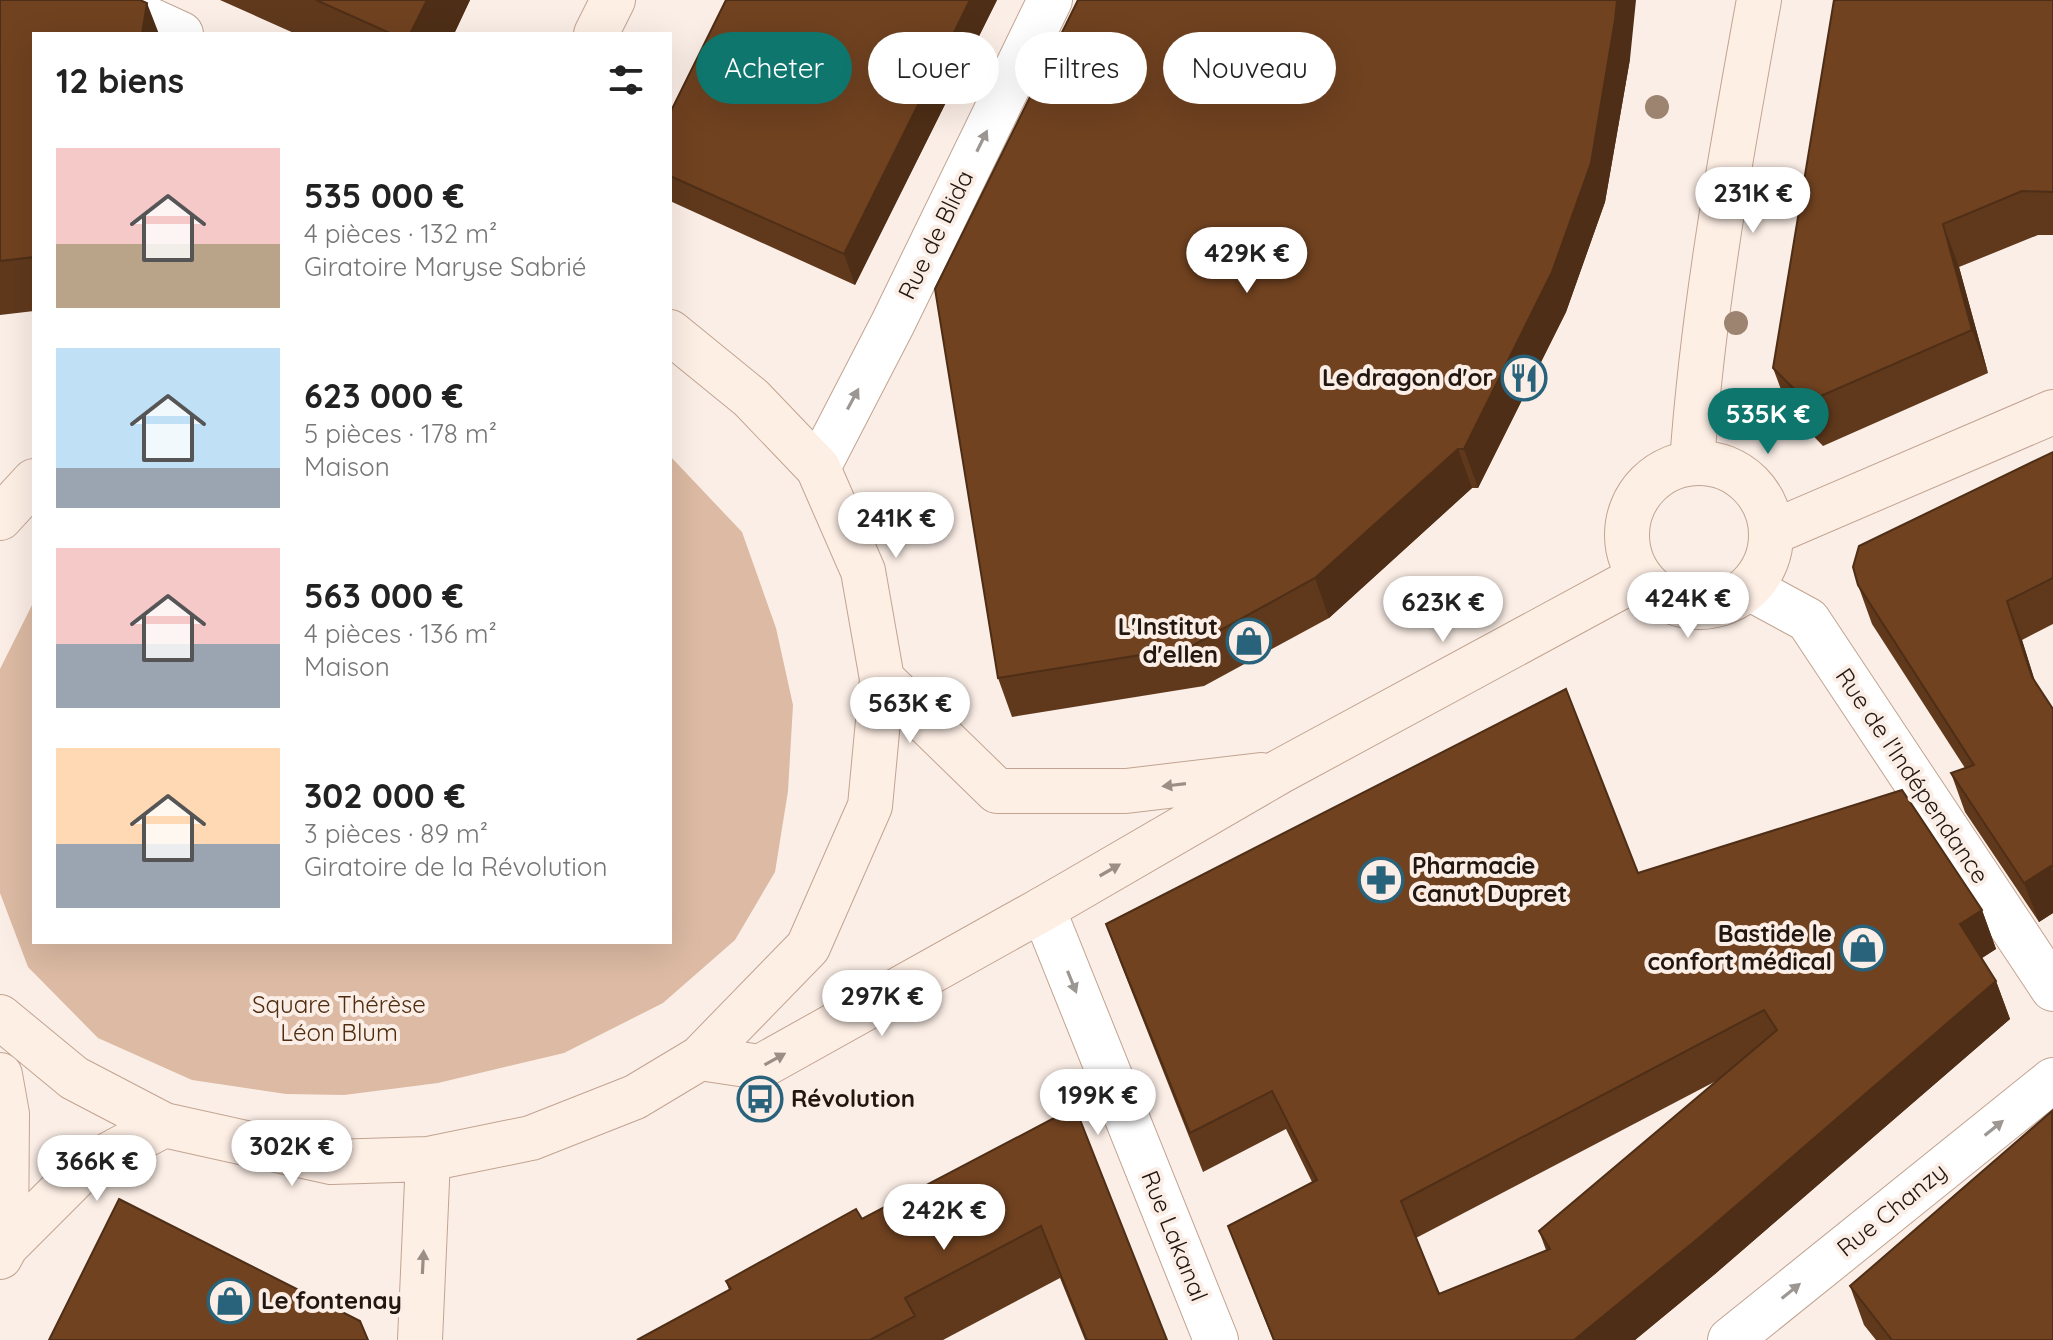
<!DOCTYPE html>
<html lang="fr">
<meta charset="utf-8">
<style>
:root{--surface:#fff;--page:#f2f2f2;--text:#222;--muted:#767676;--accent:#0f766e}
body{margin:0;font-family:Quicksand,sans-serif;background:var(--page);color:var(--text);height:100vh;display:flex;flex-direction:column;font-size:30px;white-space:nowrap}
*{box-sizing:border-box;margin:0}
p{font-size:26px;color:var(--muted)}
.icon{flex:none;width:44px;height:44px;fill:none;stroke:currentColor;stroke-width:2;stroke-linecap:round;stroke-linejoin:round}
.map{position:relative;flex:1;overflow:hidden}
.drawer{position:absolute;left:32px;top:32px;width:640px;height:912px;display:flex;flex-direction:column;background:var(--surface);border-radius:0px;box-shadow:0 8px 32px #0002}
.drawer>*{flex:none}
.top-card{position:absolute;left:696px;top:32px;width:760px;height:72px;display:flex;gap:16px}
.price{position:absolute;translate:-50% -68px;padding:0 18px;border-radius:28px;background:#fff;color:#222;font-size:26px;line-height:52px;filter:drop-shadow(0 2px 4px #0008)}
.price::after{content:'';position:absolute;left:50%;top:48px;width:24px;height:18px;margin-left:-12px;background:inherit;clip-path:polygon(0 0,100% 0,50% 100%)}
.price.on{background:var(--accent);color:#fff}
ul{padding:0;list-style:none}
li{display:flex;align-items:center;gap:24px;height:200px;padding:0 24px}
li span{display:grid;place-items:center;flex:none;width:224px;height:160px;border-radius:0px;color:#555}
li>.icon{margin-inline-start:auto}
span .icon{width:96px;height:96px;fill:#fffc;stroke-width:1}
li b{font-size:34px}
h2{display:flex;justify-content:space-between;align-items:center;height:96px;padding:0 24px;font-size:34px}
.chip{padding:0 28px;border-radius:36px;background:var(--surface);box-shadow:0 8px 32px #0002;font-size:28px;line-height:72px}
.chip.on{background:var(--accent);color:#fff}
.map>svg:first-child{display:block}
</style>
<div class="map">
<svg width="2053" height="1340" viewBox="0 0 2053 1340">
<rect width="100%" height="100%" fill="#fbeee6"/>
<path fill="#dcbaa3" d="M670,456L742,532L776,628L793,705L788,791L775,872L735,940L663,1003L564,1053L438,1083L344,1095L286,1094L192,1080L98,1038L28,967L0,893V669L34,601V942H670Z"/>
<g fill="none" stroke-linecap="round" stroke-linejoin="round">
<g stroke="#c1a491" stroke-width="46">
<path id="street" d="M107,0L181,34
M818,468L893,323L1050,0
M1749,588L1808,620L2053,989
M1043,909L1216,1340
M1730,1340L2053,1080"/>
</g>
<g stroke="#c1a491" stroke-width="46">
<path id="secondary" d="M596,34L613,0
M1692,463C1703,307 1731,154 1759,0
M1627 535a72 72 0 1 1 144 0a72 72 0 1 1-144 0Z
M0,518L34,481
M1771,533L2053,412
M882,679L997,791H1126L1261,775
M0,1017L74,1078L164,1125L331,1162L428,1159L531,1138L635,1097L700,1058L808,947L870,806L882,679L863,571L818,468L751,398L670,332
M700,1058L760,1067L1043,909L1279,772L1639,577
M0,1075L7,1114L6,1246
M0,1257L6,1246L84,1168L164,1125
M420,1340L428,1159"/>
</g>
<use href="#street" stroke="#fff" stroke-width="44"/>
<use href="#secondary" stroke="#feefe5" stroke-width="44"/>
</g>
<g fill="#9d8471">
<circle cx="1657" cy="107" r="12"/>
<circle cx="1736" cy="323" r="12"/>
</g>
<path fill="#60391c" fill-rule="evenodd" d="M0,0L34,34V311L0,315Z
M220,0H470L454,34H296Z
M997,0L855,285L670,201V113Z
M2053,0V235H2038L1959,267L1988,373L1823,446L1789,411L1773,368Z
M1630,59L1605,202L1566,312L1478,488H1472L1329,618L1204,686L1012,717L998,678Z
M2053,452V624L2022,640L2035,682L2053,709V913L2039,922L1965,812L1951,773L1965,768L1872,624L1858,585Z
M1638,873L1982,910L1996,949L1982,958L1996,981L2010,1019L1715,1274L1635,1340H1273L1228,1226L1312,1182L1286,1129L1203,1172L1120,962L1106,924ZM1718,1080L1539,1231L1546,1250L1439,1294L1416,1238Z
M1075,1107L1167,1340H1085L1060,1278L943,1340H637L729,1290L726,1281L862,1219Z
M1850,1286L2053,1340H1876L1864,1325Z"/>
<path fill="#4e2e16" d="M427,0H470L454,34H410Z
M970,0H997L855,285L844,254Z
M1617,0H1636L1630,59L1605,202L1566,312L1478,488L1464,449Z
M147,3L159,34H142Z
M1943,224L1959,267L1988,373L1972,330Z
M1458,449L1472,488L1329,618L1315,578Z
M2007,601L2022,640L2046,716L2032,677Z
M2051,866L2053,872V913L2039,922L2024,883Z
M1982,910L1996,949L1974,963L1960,924Z
M1996,981L2010,1019L1715,1274L1635,1340H1574Z"/>
<path fill="#704220" stroke="#4e2e16" stroke-width="2" fill-rule="evenodd" d="M0,0H140L147,3L142,34H34V257L0,261Z
M316,0H427L410,34H392Z
M726,0H970L844,254L670,176V113Z
M1078,0H1617L1615,20L1591,163L1552,272L1464,449H1458L1315,578L1190,647L998,678L935,289Z
M1834,0H2053V192L2022,191L1943,224L1972,330L1807,402L1773,368Z
M2053,452V578L2007,601L2032,677L2053,709V867L2051,866L2024,883L1951,773L1974,765L1858,585L1853,567L1859,546Z
M1566,689L1638,873L1902,790L1982,910L1960,924L1996,981L1701,1236L1574,1340H1274L1228,1226L1317,1180L1272,1091L1190,1133L1106,924ZM1764,1010L1777,1030L1539,1231L1550,1249L1439,1294L1401,1201Z
M1075,1107L1167,1340H1087L1041,1226L905,1298L915,1316L870,1340H637L731,1289L726,1281L856,1209L862,1219Z
M2052,1111L2053,1340H1892L1850,1286Z
M119,1199L360,1321L368,1340H49Z"/>
<defs><path id="oneway-solid" d="M-6-.8H1V-3.2L6.5 0L1 3.2V.8H-6Z" transform="scale(2)"/></defs>
<g fill="#9c9793">
<use href="#oneway-solid" transform="translate(982 141) rotate(-64)"/>
<use href="#oneway-solid" transform="translate(853 399) rotate(-62)"/>
<use href="#oneway-solid" transform="translate(1072 982) rotate(68)"/>
<use href="#oneway-solid" transform="translate(1994 1128) rotate(-39)"/>
<use href="#oneway-solid" transform="translate(1791 1291) rotate(-39)"/>
</g>
<g fill="#9b8e85">
<use href="#oneway-solid" transform="translate(1174 785) rotate(173)"/>
<use href="#oneway-solid" transform="translate(1110 870) rotate(-30)"/>
<use href="#oneway-solid" transform="translate(775 1059) rotate(-29)"/>
<use href="#oneway-solid" transform="translate(423 1262) rotate(-87)"/>
</g>
<defs>
<g id="restaurant-ring" transform="scale(2.3)"><circle r="9.5" fill="#fbeee6" stroke="#28627b" stroke-width="1.5"/><path d="M-5-6h1v4h1v-4h1v4h1v-4h1v5L-1.5 .5V6h-2V.5L-5-1ZM5-6V6H3V1.5H1.5Q1.5-4 5-6Z" fill="#28627b"/></g>
<g id="shop-ring" transform="scale(2.3)"><circle r="9.5" fill="#fbeee6" stroke="#28627b" stroke-width="1.5"/><path d="M-5-2.5h2.3a2.7 3.5 0 0 1 5.4 0H5L5.5 6h-11ZM-1.5-2.5h3a1.5 2.3 0 0 0-3 0Z" fill="#28627b"/></g>
<g id="pharmacy-ring" transform="scale(2.3)"><circle r="9.5" fill="#fbeee6" stroke="#28627b" stroke-width="1.5"/><path d="M-2-6h4v4h4v4h-4v4h-4v-4h-4v-4h4Z" fill="#28627b"/></g>
<g id="bus-ring" transform="scale(2.3)"><circle r="9.5" fill="#fbeee6" stroke="#28627b" stroke-width="1.5"/><path d="M-5-6H5V4H4V6H2V4H-2V6H-4V4H-5ZM-3.5-4V0h7V-4ZM-3.5 1.2v1.5H-2V1.2ZM2 1.2v1.5H3.5V1.2Z" fill="#28627b"/></g>
</defs>
<g fill-rule="evenodd">
<use href="#restaurant-ring" x="1524" y="378"/>
<use href="#shop-ring" x="1249" y="641"/>
<use href="#pharmacy-ring" x="1381" y="880"/>
<use href="#shop-ring" x="1863" y="948"/>
<use href="#bus-ring" x="760" y="1099"/>
<use href="#shop-ring" x="230" y="1301"/>
</g>
<g text-anchor="middle" stroke-width="8" stroke-linejoin="round" paint-order="stroke">
<g font-size="24" fill="#221710" stroke="#fbeee6">
<text transform="translate(936 235) rotate(-64)" y="8">Rue de Blida</text>
<text transform="translate(1912 776) rotate(56)" y="8">Rue de l'Indépendance</text>
<text transform="translate(1892 1210) rotate(-39)" y="8">Rue Chanzy</text>
<text transform="translate(1174 1236) rotate(68)" y="8">Rue Lakanal</text>
</g>
<g font-size="24" font-weight="bold" fill="#221710" stroke="#fbeee6" text-anchor="end">
<text x="1493" y="386">Le dragon d'or</text>
<text x="1218" y="635">L'Institut<tspan x="1218" dy="28">d'ellen</tspan></text>
<text x="1412" y="874" text-anchor="start">Pharmacie<tspan x="1412" dy="28">Canut Dupret</tspan></text>
<text x="1832" y="942">Bastide le<tspan x="1832" dy="28">confort médical</tspan></text>
<text x="791" y="1107" text-anchor="start">Révolution</text>
<text x="261" y="1309" text-anchor="start">Le fontenay</text>
</g>
<g font-size="24" fill="#502d11" stroke="#fbeee6">
<text x="339" y="1013">Square Thérèse<tspan x="339" dy="28">Léon Blum</tspan></text>
</g>
</g>
</svg>
<b class="price" style="left:1753px;top:235px">231K €</b>
<b class="price" style="left:1247px;top:295px">429K €</b>
<b class="price on" style="left:1768px;top:456px">535K €</b>
<b class="price" style="left:896px;top:560px">241K €</b>
<b class="price" style="left:1688px;top:640px">424K €</b>
<b class="price" style="left:1443px;top:644px">623K €</b>
<b class="price" style="left:910px;top:745px">563K €</b>
<b class="price" style="left:882px;top:1038px">297K €</b>
<b class="price" style="left:1098px;top:1137px">199K €</b>
<b class="price" style="left:292px;top:1188px">302K €</b>
<b class="price" style="left:97px;top:1203px">366K €</b>
<b class="price" style="left:944px;top:1252px">242K €</b>
<div class="top-card">
<a class="chip on">Acheter</a>
<a class="chip">Louer</a>
<a class="chip">Filtres</a>
<a class="chip">Nouveau</a>
</div>
<section class="drawer">
<h2>12 biens<svg class="icon" aria-label="filters" viewBox="0 0 24 24"><path d="M4 7h16M4 17h16"/><circle cx="9" cy="7" r="2"/><circle cx="15" cy="17" r="2"/></svg></h2>
<ul>
<li><span style="background:linear-gradient(#f6c9c9 60%,#b9a48a 0)"><svg class="icon" aria-label="home" viewBox="0 0 24 24"><path d="M3 11l9-7 9 7M6 9v11h12V9"/></svg></span><div><b>535 000 €</b><p>4 pièces · 132 m²</p><p>Giratoire Maryse Sabrié</p></div></li>
<li><span style="background:linear-gradient(#bfe0f5 75%,#9aa5b1 0)"><svg class="icon" aria-label="home" viewBox="0 0 24 24"><path d="M3 11l9-7 9 7M6 9v11h12V9"/></svg></span><div><b>623 000 €</b><p>5 pièces · 178 m²</p><p>Maison</p></div></li>
<li><span style="background:linear-gradient(#f6c9c9 60%,#9aa5b1 0)"><svg class="icon" aria-label="home" viewBox="0 0 24 24"><path d="M3 11l9-7 9 7M6 9v11h12V9"/></svg></span><div><b>563 000 €</b><p>4 pièces · 136 m²</p><p>Maison</p></div></li>
<li><span style="background:linear-gradient(#ffd9b3 60%,#9aa5b1 0)"><svg class="icon" aria-label="home" viewBox="0 0 24 24"><path d="M3 11l9-7 9 7M6 9v11h12V9"/></svg></span><div><b>302 000 €</b><p>3 pièces · 89 m²</p><p>Giratoire de la Révolution</p></div></li>
</ul>
</section>
</div>
